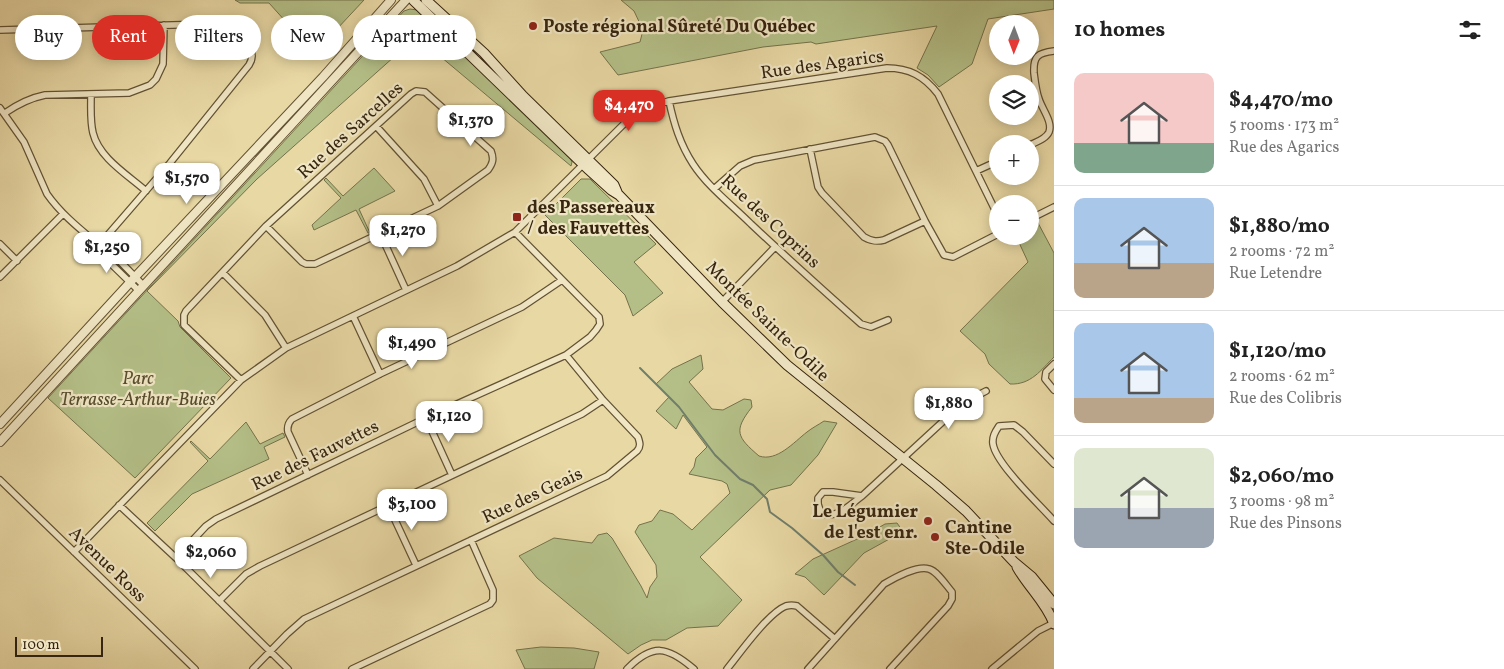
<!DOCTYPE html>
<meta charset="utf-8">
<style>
:root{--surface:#fff;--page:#f6f6f6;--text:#222;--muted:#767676;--line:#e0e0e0;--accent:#d93025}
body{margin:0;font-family:Vollkorn,serif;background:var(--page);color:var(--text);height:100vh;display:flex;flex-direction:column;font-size:19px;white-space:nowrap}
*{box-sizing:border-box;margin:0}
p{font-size:16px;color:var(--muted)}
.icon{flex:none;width:28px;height:28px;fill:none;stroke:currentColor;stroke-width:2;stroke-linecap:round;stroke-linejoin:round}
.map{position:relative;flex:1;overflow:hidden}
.sheet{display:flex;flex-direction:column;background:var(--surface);width:450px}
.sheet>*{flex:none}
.banner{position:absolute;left:15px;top:15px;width:475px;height:45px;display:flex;gap:10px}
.needle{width:32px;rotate:181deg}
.controls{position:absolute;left:989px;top:15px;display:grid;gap:10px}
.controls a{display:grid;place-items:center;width:50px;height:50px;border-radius:50%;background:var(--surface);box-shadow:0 2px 12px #0003;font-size:25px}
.scale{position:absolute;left:15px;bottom:12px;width:88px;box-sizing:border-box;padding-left:5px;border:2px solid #36250f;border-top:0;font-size:14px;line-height:18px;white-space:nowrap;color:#36250f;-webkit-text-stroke:4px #f0e6c4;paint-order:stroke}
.price{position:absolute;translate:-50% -42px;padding:0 11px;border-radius:10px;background:#fff;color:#222;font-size:16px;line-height:32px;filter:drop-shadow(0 1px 2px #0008)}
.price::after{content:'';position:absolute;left:50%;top:30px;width:15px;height:11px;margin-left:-8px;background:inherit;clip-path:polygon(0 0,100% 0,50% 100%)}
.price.current{background:var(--accent);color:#fff}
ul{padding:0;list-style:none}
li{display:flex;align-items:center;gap:15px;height:125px;padding:0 20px}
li+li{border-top:1px solid var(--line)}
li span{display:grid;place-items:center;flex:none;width:140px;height:100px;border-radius:10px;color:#555}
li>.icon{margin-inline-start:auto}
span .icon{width:60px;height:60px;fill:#fffc;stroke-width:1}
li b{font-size:21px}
h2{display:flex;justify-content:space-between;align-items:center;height:60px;padding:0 20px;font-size:21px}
.chip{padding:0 18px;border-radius:22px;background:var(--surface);box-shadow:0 2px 12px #0003;font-size:18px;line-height:45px}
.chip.current{background:var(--accent);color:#fff}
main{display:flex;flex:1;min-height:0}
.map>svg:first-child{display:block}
</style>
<main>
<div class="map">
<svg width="1054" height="669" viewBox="0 0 1054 669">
<rect width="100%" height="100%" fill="#e8d8a4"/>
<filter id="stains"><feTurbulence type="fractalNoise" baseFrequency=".004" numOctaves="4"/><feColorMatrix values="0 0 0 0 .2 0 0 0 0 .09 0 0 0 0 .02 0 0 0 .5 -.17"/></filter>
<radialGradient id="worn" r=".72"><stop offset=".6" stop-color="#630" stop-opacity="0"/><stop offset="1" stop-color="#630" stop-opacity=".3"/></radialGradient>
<path fill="#b4bf87" stroke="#75724b" d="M235,0H364L308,60L287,23L269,3H240Z
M621,0H1054V9L988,19L972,64L939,87L928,75L917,68L937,26L816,44L811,42L763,47L618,75L600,52L640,42L643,30L634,11Z
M410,9L417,10L568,154L572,162L571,166L441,57L395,56L257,179L147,291L178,321L180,327L231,378L135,478L48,398L404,11Z
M374,168L395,191L359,209L370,233H368L356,210L314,230L312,225L341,198L324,180L326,178L343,196Z
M581,179H590L656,244L634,262L663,293L633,316L625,295L545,215Z
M1037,221L1054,253V357C1041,370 1031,385 1010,384L989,364L985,354L960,331L1028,262L1016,236H1030V225Z
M701,355L703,369L689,382L712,409L723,410L744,399L751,400L752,407C733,431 737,437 759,456C777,462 794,442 807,432C812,428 818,425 824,421L837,423L818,455L791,485L770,490L700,557L742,600L718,626L687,628L666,640H652L641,645L628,654L537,578L519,556L554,538L592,543L598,535L607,533L612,538L641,586L647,598L650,587L657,577L656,565L635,532L639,525L652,521L660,510L673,514L692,530L730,493L727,484L722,481L689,474L694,467L696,458L707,447L683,415L676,429L656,411L669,397L656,384L672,369Z
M246,422L260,444L283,433L285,437L264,447L269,459L192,494L155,531L147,523L208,461L190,442L191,441L210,459Z
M897,523L902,530L893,537L864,553L824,595L805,577L795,574L813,559L866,535L885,524Z
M541,647L574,648L599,652L594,669H525L516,650Z"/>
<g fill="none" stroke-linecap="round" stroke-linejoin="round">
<path stroke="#707e6c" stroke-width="2" d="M640,368L679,407L715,455L740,479L753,485L767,499L770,512L792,528L823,555L838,572L855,585"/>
<g stroke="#625234" stroke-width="8">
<path id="minor" d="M0,30L207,24C223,28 263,43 249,65L170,163L99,245
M91,94C91,107 90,121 93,133C99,158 128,175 146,191
M669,101C674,124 680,144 693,164C708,187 732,205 751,224C787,258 824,291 861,324L871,327L888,320
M0,108L24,142L47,194C61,214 80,229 99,245L105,246L108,249L144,286
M5,113C18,104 30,98 45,95L129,93L150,85L156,79L163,64L164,25
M376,126L424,179L438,206
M1030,145C1036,142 1046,139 1049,132C1053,122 1042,109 1039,99C1036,91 1035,81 1034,73C1033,56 1038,53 1054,51
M810,149L818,187L822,193L864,237C871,241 876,242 884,240L925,221
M976,171L998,161
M714,189L740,166L754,160L875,137L885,141L888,145L925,221L944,255L953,257L998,234
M1030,219L1054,207
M380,233L406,290
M0,244L17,261
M99,245L100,252L103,256L139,291
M223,273L265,315L286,348
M0,277L63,214
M722,302L775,247
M353,316L380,374
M1054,364L1046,372L1045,379L1054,390
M241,380L184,325V315L186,311L266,226L411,94L416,91L425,92L491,151C494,159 493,163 488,170L438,206L315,264H306L302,262L266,226
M426,418L452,475
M1054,464L1023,432L1014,425L999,426C995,432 992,437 993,444C996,464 1040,505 1054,521
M308,475L288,432C287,427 288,423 292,419L380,374L522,307L562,280
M0,480L195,669
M862,496C850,505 836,520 821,513L818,504V498L823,492H833L862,496L963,403L986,391
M119,505L176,558L288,669
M388,505L416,565
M74,552L241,380L286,348L457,266L515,232L638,110L669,101L887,68C909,68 924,76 938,94L998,216
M176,558L206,526L216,519L426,418L566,355L590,337L596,330L600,324L599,317L515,232
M219,601L246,574L260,566L582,414L603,400
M253,669L287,634L304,619L607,476L637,451C641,446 640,443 638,437L603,400L566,355
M352,669L490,604L493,600V590L471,540
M627,669C653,643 667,646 694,669
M727,669C740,653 768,613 786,606C790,605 793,605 797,606L835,639
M808,669L884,584C894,578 918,565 929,569C937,571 946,585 952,592V599L948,606L890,669
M992,669L1038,631L1054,623"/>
</g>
<g stroke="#625234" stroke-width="10">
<path id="tertiary" d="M0,424L135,277L323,77L391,0
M0,442L406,0"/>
</g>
<g stroke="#36250f" stroke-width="11">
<path id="secondary" d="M413,0L589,170L611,190L619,195L722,302L787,365L936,485L966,511L1014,562L1032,577L1054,604
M426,0L484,53L523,96L614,185L617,192
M1017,567C1028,587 1046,602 1054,624"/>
</g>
<use href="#minor" stroke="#f0e6c4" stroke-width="5.5"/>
<use href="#tertiary" stroke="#f0e6c4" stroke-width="8"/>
<use href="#secondary" stroke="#f0e6c4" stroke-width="9"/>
</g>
<g fill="#8f2418" stroke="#f0e6c4" stroke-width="2">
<circle cx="533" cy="26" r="5"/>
<rect x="512" y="212" width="10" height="10" rx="2.5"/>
<circle cx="928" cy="521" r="5"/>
<circle cx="935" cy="537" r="5"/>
</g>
<g text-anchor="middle" stroke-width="4.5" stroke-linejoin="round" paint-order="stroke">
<g font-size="18" font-weight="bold" fill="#36250f" stroke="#f0e6c4" text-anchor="start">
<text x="543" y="32">Poste régional Sûreté Du Québec</text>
<text x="527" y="213">des Passereaux<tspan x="527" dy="21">/ des Fauvettes</tspan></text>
<text x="918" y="517" text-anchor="end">Le Légumier<tspan x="918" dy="21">de l'est enr.</tspan></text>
<text x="945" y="533">Cantine<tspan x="945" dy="21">Ste-Odile</tspan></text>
</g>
<g font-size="18" fill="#36250f" stroke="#f0e6c4">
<text transform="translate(822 64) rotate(-8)" y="6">Rue des Agarics</text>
<text transform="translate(350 130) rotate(-42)" y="6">Rue des Sarcelles</text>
<text transform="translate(771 221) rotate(43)" y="6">Rue des Coprins</text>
<text transform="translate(768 321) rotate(44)" y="6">Montée Sainte-Odile</text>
<text transform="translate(315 455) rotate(-26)" y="6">Rue des Fauvettes</text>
<text transform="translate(532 495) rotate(-25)" y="6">Rue des Geais</text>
<text transform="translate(108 564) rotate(44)" y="6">Avenue Ross</text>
</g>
<g font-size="18" font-style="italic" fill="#564c2d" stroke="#f0e6c4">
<text x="138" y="384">Parc<tspan x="138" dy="21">Terrasse-Arthur-Buies</tspan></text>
</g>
</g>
<rect width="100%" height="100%" filter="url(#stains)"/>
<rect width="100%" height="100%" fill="url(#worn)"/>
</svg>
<div class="controls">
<a><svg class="needle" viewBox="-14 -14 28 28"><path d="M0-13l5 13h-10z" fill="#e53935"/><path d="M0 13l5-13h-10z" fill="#767676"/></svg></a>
<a><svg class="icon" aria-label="layers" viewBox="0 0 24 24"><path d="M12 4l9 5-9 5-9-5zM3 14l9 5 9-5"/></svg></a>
<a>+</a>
<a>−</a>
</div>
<div class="scale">100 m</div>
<b class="price current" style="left:629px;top:132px">$4,470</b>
<b class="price" style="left:471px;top:147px">$1,370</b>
<b class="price" style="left:187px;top:205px">$1,570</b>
<b class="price" style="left:403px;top:257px">$1,270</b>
<b class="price" style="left:107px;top:274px">$1,250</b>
<b class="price" style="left:412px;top:370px">$1,490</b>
<b class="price" style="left:949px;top:430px">$1,880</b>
<b class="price" style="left:449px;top:443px">$1,120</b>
<b class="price" style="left:412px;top:531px">$3,100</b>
<b class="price" style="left:211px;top:579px">$2,060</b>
<div class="banner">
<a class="chip">Buy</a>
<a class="chip current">Rent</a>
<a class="chip">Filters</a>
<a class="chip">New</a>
<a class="chip">Apartment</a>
</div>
</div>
<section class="sheet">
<h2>10 homes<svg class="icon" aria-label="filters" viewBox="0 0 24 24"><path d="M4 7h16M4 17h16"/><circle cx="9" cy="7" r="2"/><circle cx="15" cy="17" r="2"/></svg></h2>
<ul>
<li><span style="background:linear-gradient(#f6c9c9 70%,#7fa58c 0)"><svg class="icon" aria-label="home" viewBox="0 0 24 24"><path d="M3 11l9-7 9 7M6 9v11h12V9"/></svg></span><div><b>$4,470/mo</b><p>5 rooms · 173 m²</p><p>Rue des Agarics</p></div></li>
<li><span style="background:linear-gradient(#a9c7e8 65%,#b9a48a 0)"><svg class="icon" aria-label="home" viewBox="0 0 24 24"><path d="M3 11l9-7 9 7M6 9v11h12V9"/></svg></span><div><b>$1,880/mo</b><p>2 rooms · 72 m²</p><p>Rue Letendre</p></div></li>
<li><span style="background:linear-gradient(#a9c7e8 75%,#b9a48a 0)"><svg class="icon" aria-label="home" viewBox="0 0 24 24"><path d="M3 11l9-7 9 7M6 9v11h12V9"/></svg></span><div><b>$1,120/mo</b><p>2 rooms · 62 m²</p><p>Rue des Colibris</p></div></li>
<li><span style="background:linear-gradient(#dfe7d0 60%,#9aa5b1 0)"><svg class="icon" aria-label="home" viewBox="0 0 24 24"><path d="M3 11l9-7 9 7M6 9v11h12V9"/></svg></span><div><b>$2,060/mo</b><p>3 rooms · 98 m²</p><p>Rue des Pinsons</p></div></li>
</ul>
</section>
</main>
